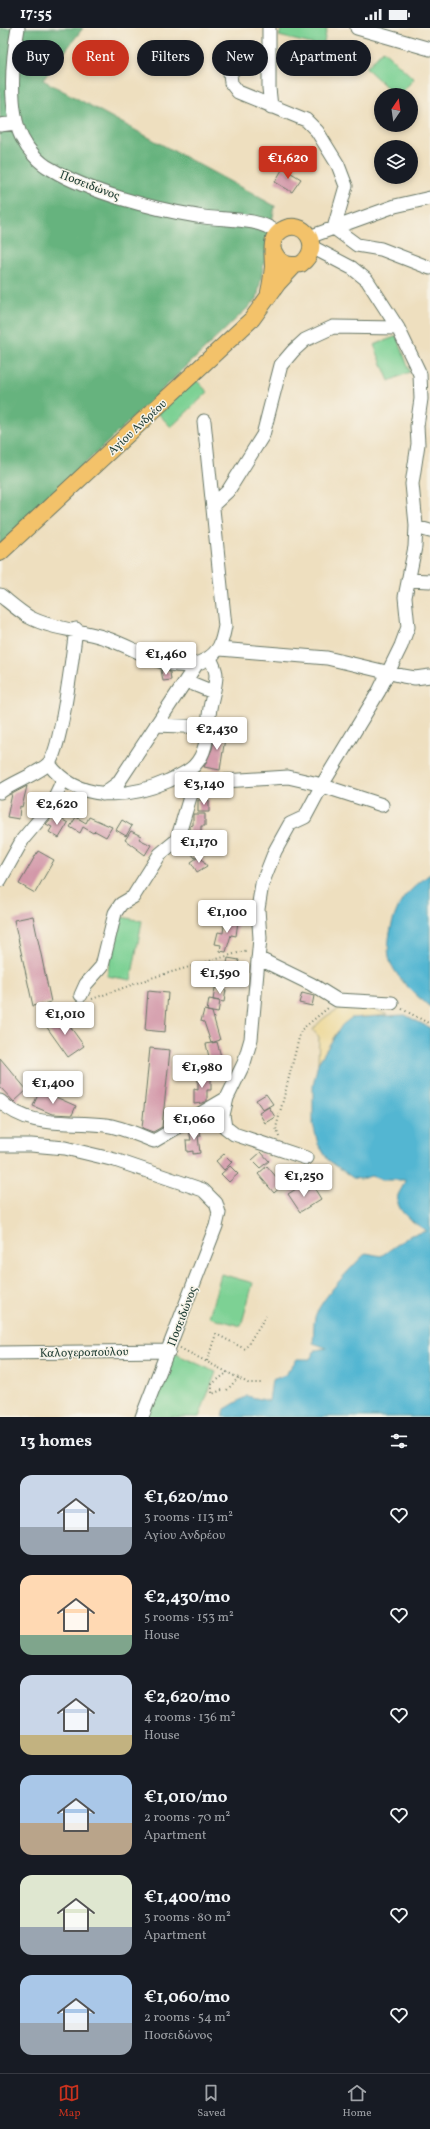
<!DOCTYPE html>
<meta charset="utf-8">
<style>
:root{--surface:#171b24;--page:#242831;--text:#f1f3f6;--muted:#9ea1a6;--line:#363941;--accent:#c8321e}
body{margin:0;font-family:Vollkorn,serif;background:var(--page);color:var(--text);height:100vh;display:flex;flex-direction:column;font-size:15px;white-space:nowrap}
*{box-sizing:border-box;margin:0}
p{font-size:13px;color:var(--muted)}
.icon{flex:none;width:22px;height:22px;fill:none;stroke:currentColor;stroke-width:2;stroke-linecap:round;stroke-linejoin:round}
.map{position:relative;height:1389px;overflow:hidden}
.details{display:flex;flex-direction:column;background:var(--surface);flex:1}
.details>*{flex:none}
.hud{position:absolute;left:12px;top:12px;width:406px;height:36px;display:flex;gap:8px}
.needle{width:26px;rotate:13deg}
.tools{position:absolute;left:374px;top:60px;display:grid;gap:8px}
.tools a{display:grid;place-items:center;width:44px;height:44px;border-radius:50%;background:var(--surface);box-shadow:0 2px 6px #0003;font-size:20px}
.price{position:absolute;translate:-50% -34px;padding:0 9px;border-radius:4px;background:#fff;color:#222;font-size:13px;line-height:26px;filter:drop-shadow(0 1px 2px #0008)}
.price::after{content:'';position:absolute;left:50%;top:24px;width:12px;height:9px;margin-left:-6px;background:inherit;clip-path:polygon(0 0,100% 0,50% 100%)}
.price.on{background:var(--accent);color:#fff}
ul{padding:0;list-style:none}
li{display:flex;align-items:center;gap:12px;height:100px;padding:0 20px}
li span{display:grid;place-items:center;flex:none;width:112px;height:80px;border-radius:12px;color:#555}
li>.icon{margin-inline-start:auto}
span .icon{width:48px;height:48px;fill:#fffc;stroke-width:1}
li b{font-size:17px}
h2{display:flex;justify-content:space-between;align-items:center;height:48px;padding:0 20px;font-size:17px}
.pill{padding:0 14px;border-radius:18px;background:var(--surface);box-shadow:0 2px 6px #0003;font-size:14px;line-height:36px}
.pill.on{background:var(--accent);color:#fff}
.status{display:flex;justify-content:space-between;align-items:center;height:28px;padding:0 20px;background:var(--surface);direction:ltr}
.status svg{height:11px;fill:currentColor}
.dock{display:flex;justify-content:space-around;align-items:center;height:56px;border-top:1px solid var(--line);background:var(--surface);font-size:11px;color:var(--muted)}
.dock a{display:grid;justify-items:center;gap:2px}
.dock .on{color:var(--accent)}
.map>svg:first-child{display:block}
</style>
<div class="status"><b>17:55</b><svg viewBox="0 0 49 12"><path d="M0 12V9h3v3zM5 12V6h3v6zM10 12V3h3v9zM15 12V0h3v12zM26 1h20v11H26zM47 4h2v5h-2z"/></svg></div>
<div class="map">
<svg width="430" height="1389" viewBox="0 0 430 1389">
<rect width="100%" height="100%" fill="#f7f3e8"/>
<filter id="ink" filterUnits="userSpaceOnUse"><feTurbulence type="fractalNoise" baseFrequency=".025" numOctaves="2"/><feDisplacementMap in="SourceGraphic" scale="8" xChannelSelector="R" yChannelSelector="G"/><feConvolveMatrix kernelMatrix="1 2 1 2 8 2 1 2 1" color-interpolation-filters="sRGB"/></filter>
<filter id="wash" filterUnits="userSpaceOnUse"><feTurbulence type="fractalNoise" baseFrequency=".012" numOctaves="4" result="noise"/><feDisplacementMap in="SourceGraphic" scale="16" xChannelSelector="R" yChannelSelector="G"/><feGaussianBlur stdDeviation="0.9" result="paint"/><feColorMatrix in="noise" values="0 0 0 0 0 0 0 0 0 0 0 0 0 0 0 0 0 1.4 0 .05"/><feComposite in="paint" operator="in"/></filter>
<g filter="url(#wash)">
<rect width="100%" height="100%" fill="#eedfbf"/>
<path fill="#7dd194" stroke="#4e8764" d="M282,0H327L323,19L279,8Z
M383,22L414,51L399,67H395L366,40Z
M397,308L410,344L389,353L374,317Z
M188,344L208,364L171,399L152,379Z
M117,888L142,893L131,952L107,948Z
M221,1246L253,1255L241,1298L209,1289Z
M169,1323L216,1344L199,1389H142Z"/>
<path fill="#66b37e" stroke="#427859" d="M0,0H83L43,52L275,178L257,271L0,517Z"/>
<path fill="#eeda9e" stroke="#868c69" d="M347,979L374,981L388,987L351,990L337,1004L318,1035L319,1009L313,1002C320,991 335,981 347,979Z"/>
<path fill="#53b6d2" stroke="#397a83" d="M430,846V979C415,966 400,954 391,936C383,919 394,879 407,866C414,859 422,852 430,846Z
M405,987L430,1000V1389H222L225,1381L247,1368L269,1373L272,1352L285,1347L297,1331H310L315,1322L327,1320L313,1315C314,1307 313,1297 315,1289C320,1272 352,1238 366,1225L381,1228L411,1207L427,1203C416,1196 394,1184 398,1167C400,1162 404,1158 405,1152H382L371,1148L361,1151L353,1150L328,1132L318,1116L313,1096V1058L318,1035L342,997L351,990Z"/>
<g id="blocks">
<path fill="#d398a9" d="M283,140L301,151L292,164L275,154Z
M161,642L170,644L171,652L163,653Z
M216,702L226,704L220,742L204,739L212,721Z
M27,758L22,779L20,778L19,791L7,789L12,766Z
M198,772H209V784H198Z
M193,786H205V798H201V819L205,824L195,830L189,822L190,798L193,797Z
M54,787L68,795L59,810L49,804L52,799L46,796Z
M76,789L86,795L89,789L112,799L106,809L95,803L93,805L83,799L80,805L70,799Z
M122,792L132,798L126,808L116,802Z
M131,803L141,808L139,811L151,817L145,827L125,812Z
M38,823L54,832L35,865L19,856Z
M200,828L207,838L197,844L191,834Z
M33,888L51,974L33,978L14,892Z
M225,891L238,893L236,908L231,907L226,924L220,923L221,917L215,916L218,904L223,905Z
M228,930L239,932L232,955L220,953L222,940L226,941Z
M215,960L226,962L224,974L213,972Z
M148,963L168,965L165,1004L145,1002Z
M302,965L314,968L312,978L299,975Z
M209,971L220,973L218,985L207,983Z
M204,982L212,984L220,1012L211,1015L204,994L201,993Z
M61,986L84,1018L68,1029L46,998Z
M217,1014L224,1039L210,1043L207,1029H209L206,1016Z
M150,1020L170,1022L162,1099L153,1104L142,1100Z
M0,1030L27,1062L14,1074L0,1059Z
M198,1047L211,1048V1062H207V1073L202,1075L194,1076V1061L198,1062Z
M40,1062L76,1078L72,1087L52,1086L33,1078Z
M266,1066L273,1076L263,1082L256,1072Z
M269,1079L275,1089L265,1095L259,1085Z
M199,1097L201,1108H198L200,1125L193,1126V1123L187,1124L186,1112H191L189,1102Z
M261,1124L269,1133L260,1140L252,1132Z
M224,1126L232,1134L224,1142L216,1133Z
M230,1138L238,1146L229,1154L221,1146Z
M267,1138L283,1157L274,1165L258,1146Z
M301,1158L305,1164L313,1158L321,1171L300,1184L288,1166Z"/>
</g>
</g>
<g filter="url(#ink)">
<use href="#blocks" fill-opacity="0" stroke="#677665" stroke-width="1"/>
<g fill="none" stroke-linecap="round" stroke-linejoin="round">
<g stroke="#677665" stroke-width="15">
<path id="minor" d="M18,0C12,32 8,81 22,110C28,122 39,135 51,141C89,164 153,181 197,188C224,193 256,188 278,205
M269,0V60L271,79
M357,0L430,21
M250,37L237,39L230,45L231,55L238,64L306,92L317,103L338,137L346,158L334,200L357,217L381,221L430,240
M0,97L16,95
M309,209L395,178L430,170
M213,477L228,463L263,407L281,337L293,323L305,312L333,299L398,300
M416,499L430,503
M408,552L430,553
M0,567C9,574 19,583 29,589C51,601 81,602 105,610C136,619 173,650 205,632C220,624 222,614 225,598L204,393
M220,621L327,630L403,648L415,650L430,648
M186,653L213,664
M156,697L208,699
M49,736C77,774 128,771 168,753C177,749 187,745 194,738C209,723 207,699 210,680C212,669 216,658 216,647C216,641 212,635 210,630
M0,764C12,755 39,745 48,736C61,724 73,624 76,601
M103,766L118,755L196,637
M0,852L23,811L50,779L63,752
M258,930L311,956L337,972L392,975
M81,967L86,956L102,938L115,885L121,876L133,869L160,826L177,812L190,769L196,759L207,754L288,749L314,755L382,777
M0,1073C30,1102 69,1092 105,1097C122,1099 138,1107 154,1113L227,1070
M0,1117H31L65,1120L115,1132L203,1162L216,1175L219,1185L216,1198L142,1389
M306,1130L234,1106L225,1099L223,1087L227,1070L244,1035L251,1011L260,910L258,881L262,856L275,823L290,796L305,789L322,757L379,663L401,618L408,599L405,569L415,519L416,497L412,456L418,416L417,398L421,371L420,346L398,300L367,252L352,240L312,219
M0,1325L169,1323"/>
</g>
<g stroke="#677665" stroke-width="18">
<path id="major" d="M269,264C271,256 272,248 273,239C273,231 271,219 274,211C276,207 279,204 282,202C304,189 324,219 301,236C288,239 280,236 274,224
M0,525L252,291L278,255L294,238"/>
</g>
<path stroke="#677665" stroke-width="2" stroke-dasharray="1 3" stroke-linecap="butt" d="M92,971L151,950L248,922
M402,981L430,996
M52,986L77,977
M279,1109L276,1100L301,1002L328,980
M180,1320L248,1355H263
M207,1333L216,1306L245,1321L266,1288
M222,1362L212,1366V1356L228,1344
M227,1362L239,1349"/>
<use href="#minor" stroke="#fff" stroke-width="13"/>
<use href="#major" stroke="#f3c26a" stroke-width="16"/>
</g>
</g>
<g text-anchor="middle" stroke-width="3" stroke-linejoin="round" paint-order="stroke">
<g font-size="12" fill="#1f3d34" stroke="#f7f3e8">
<text transform="translate(90 157) rotate(21)" y="4">Ποσειδώνος</text>
<text transform="translate(137 399) rotate(-43)" y="4">Αγίου Ανδρέου</text>
<text transform="translate(182 1288) rotate(-69)" y="4">Ποσειδώνος</text>
<text transform="translate(84 1324) rotate(-1)" y="4">Καλογεροπούλου</text>
</g>
</g>
</svg>
<div class="tools">
<a><svg class="needle" viewBox="-14 -14 28 28"><path d="M0-13l5 13h-10z" fill="#e53935"/><path d="M0 13l5-13h-10z" fill="#9ea1a6"/></svg></a>
<a><svg class="icon" aria-label="layers" viewBox="0 0 24 24"><path d="M12 4l9 5-9 5-9-5zM3 14l9 5 9-5"/></svg></a>
</div>
<b class="price on" style="left:288px;top:152px">€1,620</b>
<b class="price" style="left:166px;top:648px">€1,460</b>
<b class="price" style="left:217px;top:723px">€2,430</b>
<b class="price" style="left:204px;top:778px">€3,140</b>
<b class="price" style="left:57px;top:798px">€2,620</b>
<b class="price" style="left:199px;top:836px">€1,170</b>
<b class="price" style="left:227px;top:906px">€1,100</b>
<b class="price" style="left:220px;top:967px">€1,590</b>
<b class="price" style="left:65px;top:1008px">€1,010</b>
<b class="price" style="left:202px;top:1061px">€1,980</b>
<b class="price" style="left:53px;top:1077px">€1,400</b>
<b class="price" style="left:194px;top:1113px">€1,060</b>
<b class="price" style="left:304px;top:1170px">€1,250</b>
<div class="hud">
<a class="pill">Buy</a>
<a class="pill on">Rent</a>
<a class="pill">Filters</a>
<a class="pill">New</a>
<a class="pill">Apartment</a>
</div>
</div>
<section class="details">
<h2>13 homes<svg class="icon" aria-label="filters" viewBox="0 0 24 24"><path d="M4 7h16M4 17h16"/><circle cx="9" cy="7" r="2"/><circle cx="15" cy="17" r="2"/></svg></h2>
<ul>
<li><span style="background:linear-gradient(#c9d6e8 65%,#9aa5b1 0)"><svg class="icon" aria-label="home" viewBox="0 0 24 24"><path d="M3 11l9-7 9 7M6 9v11h12V9"/></svg></span><div><b>€1,620/mo</b><p>3 rooms · 113 m²</p><p>Αγίου Ανδρέου</p></div><svg class="icon" aria-label="heart" viewBox="0 0 24 24"><path d="M12 20l-8-8c-3-5 5-10 8-4 3-6 11-1 8 4z"/></svg></li>
<li><span style="background:linear-gradient(#ffd9b3 75%,#7fa58c 0)"><svg class="icon" aria-label="home" viewBox="0 0 24 24"><path d="M3 11l9-7 9 7M6 9v11h12V9"/></svg></span><div><b>€2,430/mo</b><p>5 rooms · 153 m²</p><p>House</p></div><svg class="icon" aria-label="heart" viewBox="0 0 24 24"><path d="M12 20l-8-8c-3-5 5-10 8-4 3-6 11-1 8 4z"/></svg></li>
<li><span style="background:linear-gradient(#c9d6e8 75%,#c2b280 0)"><svg class="icon" aria-label="home" viewBox="0 0 24 24"><path d="M3 11l9-7 9 7M6 9v11h12V9"/></svg></span><div><b>€2,620/mo</b><p>4 rooms · 136 m²</p><p>House</p></div><svg class="icon" aria-label="heart" viewBox="0 0 24 24"><path d="M12 20l-8-8c-3-5 5-10 8-4 3-6 11-1 8 4z"/></svg></li>
<li><span style="background:linear-gradient(#a9c7e8 60%,#b9a48a 0)"><svg class="icon" aria-label="home" viewBox="0 0 24 24"><path d="M3 11l9-7 9 7M6 9v11h12V9"/></svg></span><div><b>€1,010/mo</b><p>2 rooms · 70 m²</p><p>Apartment</p></div><svg class="icon" aria-label="heart" viewBox="0 0 24 24"><path d="M12 20l-8-8c-3-5 5-10 8-4 3-6 11-1 8 4z"/></svg></li>
<li><span style="background:linear-gradient(#dfe7d0 65%,#9aa5b1 0)"><svg class="icon" aria-label="home" viewBox="0 0 24 24"><path d="M3 11l9-7 9 7M6 9v11h12V9"/></svg></span><div><b>€1,400/mo</b><p>3 rooms · 80 m²</p><p>Apartment</p></div><svg class="icon" aria-label="heart" viewBox="0 0 24 24"><path d="M12 20l-8-8c-3-5 5-10 8-4 3-6 11-1 8 4z"/></svg></li>
<li><span style="background:linear-gradient(#a9c7e8 60%,#9aa5b1 0)"><svg class="icon" aria-label="home" viewBox="0 0 24 24"><path d="M3 11l9-7 9 7M6 9v11h12V9"/></svg></span><div><b>€1,060/mo</b><p>2 rooms · 54 m²</p><p>Ποσειδώνος</p></div><svg class="icon" aria-label="heart" viewBox="0 0 24 24"><path d="M12 20l-8-8c-3-5 5-10 8-4 3-6 11-1 8 4z"/></svg></li>
</ul>
</section>
<nav class="dock">
<a class="on"><svg class="icon" aria-label="map" viewBox="0 0 24 24"><path d="M3 6l6-2 6 2 6-2v14l-6 2-6-2-6 2zM9 4v14M15 6v14"/></svg>Map</a>
<a><svg class="icon" aria-label="saved" viewBox="0 0 24 24"><path d="M7 4h10v16l-5-4-5 4z"/></svg>Saved</a>
<a><svg class="icon" aria-label="home" viewBox="0 0 24 24"><path d="M3 11l9-7 9 7M6 9v11h12V9"/></svg>Home</a>
</nav>
